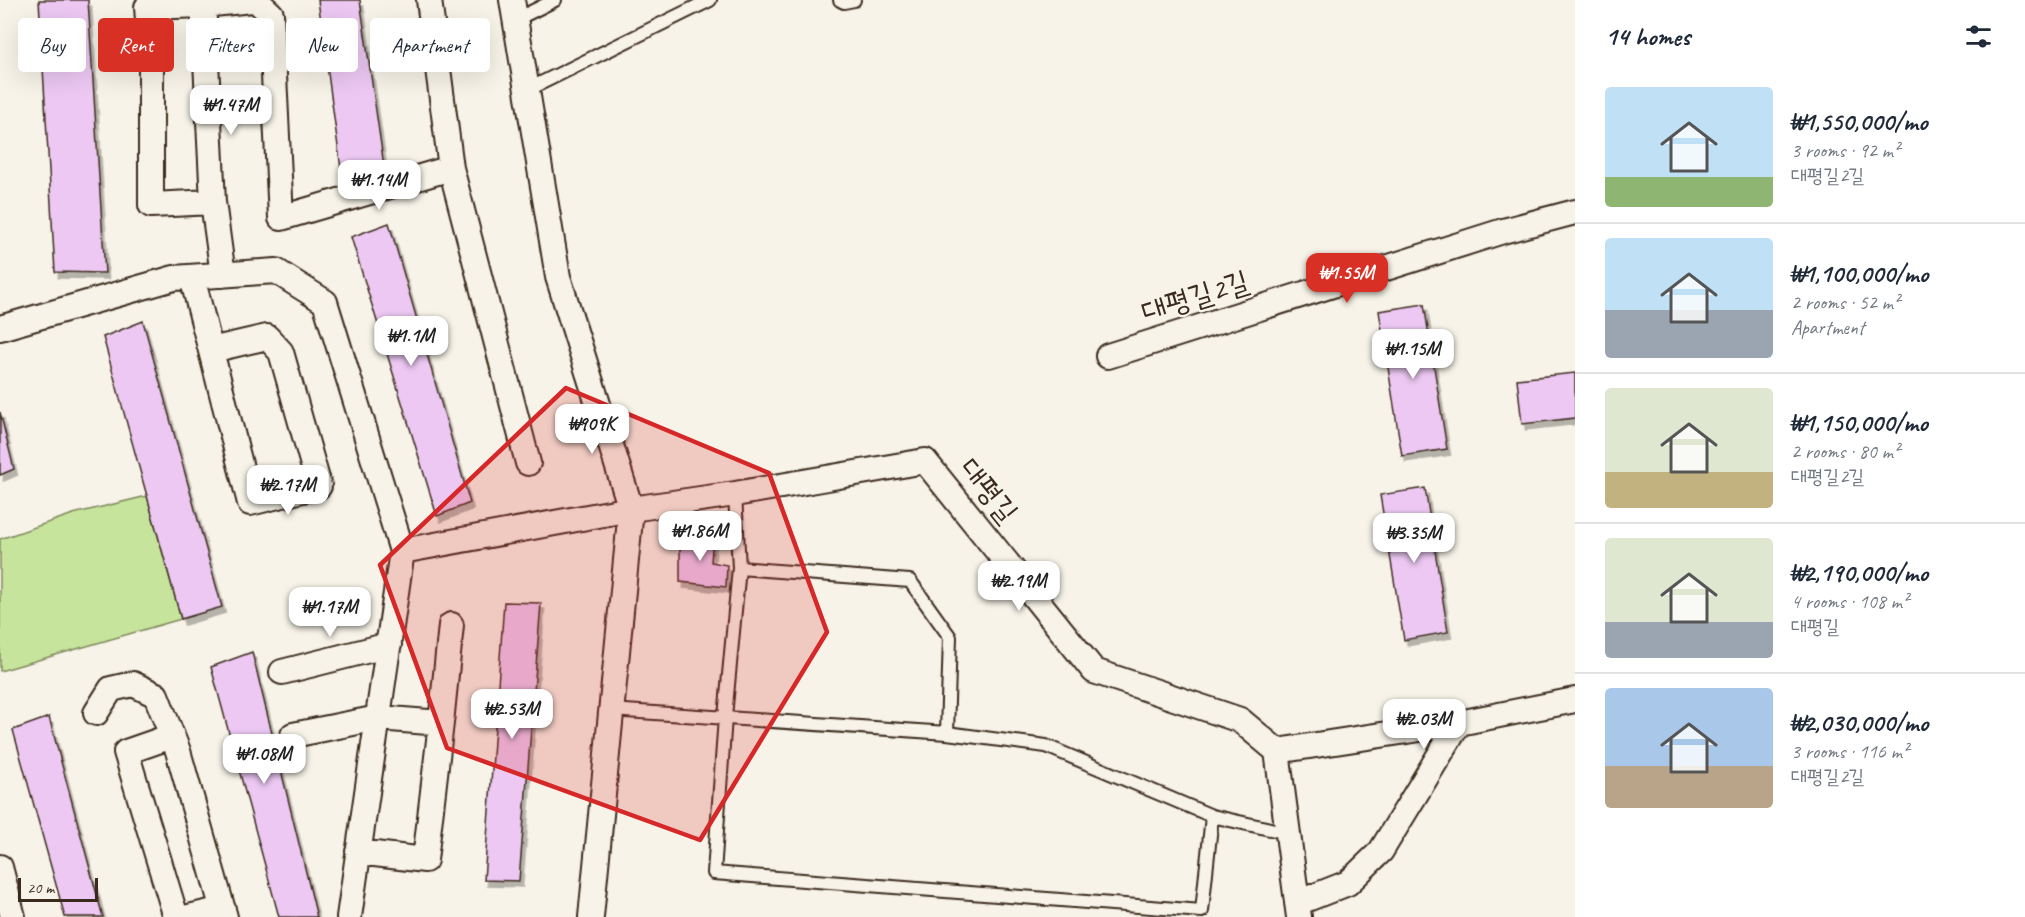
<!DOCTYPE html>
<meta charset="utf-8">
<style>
:root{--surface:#fff;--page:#f6f6f7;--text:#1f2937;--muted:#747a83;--line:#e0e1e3;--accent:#d93025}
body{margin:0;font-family:Caveat,"Poor Story",sans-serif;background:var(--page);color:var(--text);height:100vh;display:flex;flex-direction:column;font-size:22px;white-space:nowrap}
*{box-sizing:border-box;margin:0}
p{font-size:20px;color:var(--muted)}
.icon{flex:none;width:33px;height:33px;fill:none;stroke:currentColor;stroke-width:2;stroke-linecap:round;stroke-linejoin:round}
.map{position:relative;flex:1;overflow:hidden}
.side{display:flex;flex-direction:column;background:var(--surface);width:450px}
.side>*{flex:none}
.guide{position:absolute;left:18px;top:18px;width:570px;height:54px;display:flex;gap:12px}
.scale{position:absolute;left:18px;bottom:15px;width:80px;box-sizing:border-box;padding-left:6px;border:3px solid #3b2a1e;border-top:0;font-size:16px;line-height:21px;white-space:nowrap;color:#3b2a1e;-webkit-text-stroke:4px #f7f3e8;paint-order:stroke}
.price{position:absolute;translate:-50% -51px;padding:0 14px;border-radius:12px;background:#fff;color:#222;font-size:20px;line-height:39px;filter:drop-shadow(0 2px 3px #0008)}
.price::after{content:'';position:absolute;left:50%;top:36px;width:18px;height:14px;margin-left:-9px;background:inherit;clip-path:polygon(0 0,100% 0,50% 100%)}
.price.current{background:var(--accent);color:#fff}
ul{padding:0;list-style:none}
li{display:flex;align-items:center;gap:18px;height:150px;padding:0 30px}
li+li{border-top:2px solid var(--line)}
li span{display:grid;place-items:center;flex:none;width:168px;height:120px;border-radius:6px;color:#555}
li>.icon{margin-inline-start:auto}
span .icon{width:72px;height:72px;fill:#fffc;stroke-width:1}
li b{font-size:26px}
h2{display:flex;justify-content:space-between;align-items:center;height:72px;padding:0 30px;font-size:26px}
.pill{padding:0 21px;border-radius:6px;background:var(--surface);box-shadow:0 6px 24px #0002;font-size:21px;line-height:54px}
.pill.current{background:var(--accent);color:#fff}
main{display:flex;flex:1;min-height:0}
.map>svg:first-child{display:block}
</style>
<main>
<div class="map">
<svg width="1575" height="917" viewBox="0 0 1575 917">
<defs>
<filter id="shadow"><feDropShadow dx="3.5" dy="6" stdDeviation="0" flood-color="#0004"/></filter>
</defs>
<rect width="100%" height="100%" fill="#f7f3e8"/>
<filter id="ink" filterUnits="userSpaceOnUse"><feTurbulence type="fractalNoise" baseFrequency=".0167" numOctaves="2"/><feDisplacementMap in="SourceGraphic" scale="12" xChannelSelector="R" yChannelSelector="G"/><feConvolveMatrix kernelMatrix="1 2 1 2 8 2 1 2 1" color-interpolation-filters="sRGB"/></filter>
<g filter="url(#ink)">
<path fill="#c6e49c" stroke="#80875d" stroke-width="1.5" d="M147,496L181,619L0,671V539L73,514Z"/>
<path fill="#ecc8f3" stroke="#3b2a1e" stroke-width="1.5" filter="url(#shadow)" d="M39,0H88L105,273L55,272Z
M318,0H360L385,173L342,176Z
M389,223L470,503L437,516L351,237Z
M1424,304L1447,449L1402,456L1379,311Z
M143,321L222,607L181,619L103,337Z
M1575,373V418L1522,424L1517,379Z
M0,412L14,469L0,475Z
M1425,488L1448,632L1404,640L1380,495Z
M688,531L713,536L711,562L727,565L726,587L680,582V549Z
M504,602L541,603L519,881L484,880Z
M252,652L317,917H279L211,667Z
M49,717L103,917H65L13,730Z"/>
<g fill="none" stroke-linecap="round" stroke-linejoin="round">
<g stroke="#3b2a1e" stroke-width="16">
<path id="service" d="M840,0L844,2L854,0
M515,20L555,0
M527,90L710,0
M735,494L739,568L725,717L714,873L1202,911L1212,816L1288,833
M739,568L910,581L950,637L947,733
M611,710L947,733L1046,746L1212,816"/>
</g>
<g stroke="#3b2a1e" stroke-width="28">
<path id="minor" d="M203,0L213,202L223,275
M256,0L271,14L281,218L451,168L528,463
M429,0L451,168
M512,0L558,277L631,509L591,917
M213,202L151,205V62L147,7L203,5L252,0
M192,277L250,503L319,486L281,352L267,337L211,350
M0,328L174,278L276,271L325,302L402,551L349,917
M1108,356L1503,231L1575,212
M402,551L631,509L735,494L925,461L1094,671L1240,720L1277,751L1299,917
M282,672L389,645
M96,713L111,689L133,684L156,695L178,751L225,917
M441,723L451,625
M293,735L378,718L441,723L425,860L358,852
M172,736L126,752L176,917
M1277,751L1459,723L1575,700
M0,867L13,917
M1297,903L1348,883L1381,851L1459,723
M189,917L223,909"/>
</g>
<use href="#service" stroke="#f7f3e8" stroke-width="12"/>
<use href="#minor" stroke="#f7f3e8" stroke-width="24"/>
</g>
</g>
<path fill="#d62828" fill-opacity="0.2" stroke="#d62828" stroke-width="4.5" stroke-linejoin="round" d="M566,388L769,473L827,632L700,840L447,748L380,565Z"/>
<g text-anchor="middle" stroke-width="4.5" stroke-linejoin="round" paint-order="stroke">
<g font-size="30" fill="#3b2a1e" stroke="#f7f3e8">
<text transform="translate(1195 296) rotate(-17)" y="10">대평길2길</text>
<text transform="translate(989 490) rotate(51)" y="10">대평길</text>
</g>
</g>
</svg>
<div class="scale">20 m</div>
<b class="price" style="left:231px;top:136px">₩1.47M</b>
<b class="price" style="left:379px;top:211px">₩1.14M</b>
<b class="price current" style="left:1347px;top:304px">₩1.55M</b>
<b class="price" style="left:411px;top:367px">₩1.1M</b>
<b class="price" style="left:1413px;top:380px">₩1.15M</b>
<b class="price" style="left:592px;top:455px">₩909K</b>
<b class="price" style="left:288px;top:516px">₩2.17M</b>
<b class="price" style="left:700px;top:562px">₩1.86M</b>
<b class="price" style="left:1414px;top:564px">₩3.35M</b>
<b class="price" style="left:1019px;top:612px">₩2.19M</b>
<b class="price" style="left:330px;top:638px">₩1.17M</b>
<b class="price" style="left:512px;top:740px">₩2.53M</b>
<b class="price" style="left:1424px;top:750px">₩2.03M</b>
<b class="price" style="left:264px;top:785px">₩1.08M</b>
<div class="guide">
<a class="pill">Buy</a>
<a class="pill current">Rent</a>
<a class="pill">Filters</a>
<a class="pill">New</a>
<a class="pill">Apartment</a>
</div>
</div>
<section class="side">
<h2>14 homes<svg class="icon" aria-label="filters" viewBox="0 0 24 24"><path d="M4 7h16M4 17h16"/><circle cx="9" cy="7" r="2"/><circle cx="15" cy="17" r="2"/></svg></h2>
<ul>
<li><span style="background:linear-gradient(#bfe0f5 75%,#8fb573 0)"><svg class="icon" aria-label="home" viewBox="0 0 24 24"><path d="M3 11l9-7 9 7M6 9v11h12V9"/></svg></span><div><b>₩1,550,000/mo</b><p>3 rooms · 92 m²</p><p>대평길2길</p></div></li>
<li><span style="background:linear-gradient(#bfe0f5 60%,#9aa5b1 0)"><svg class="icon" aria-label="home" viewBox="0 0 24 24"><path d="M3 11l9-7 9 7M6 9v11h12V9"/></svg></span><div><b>₩1,100,000/mo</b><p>2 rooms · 52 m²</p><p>Apartment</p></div></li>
<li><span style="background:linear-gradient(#dfe7d0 70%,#c2b280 0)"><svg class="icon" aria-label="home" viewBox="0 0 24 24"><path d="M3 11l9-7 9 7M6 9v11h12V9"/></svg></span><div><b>₩1,150,000/mo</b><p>2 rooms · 80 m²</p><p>대평길2길</p></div></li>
<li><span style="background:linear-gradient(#dfe7d0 70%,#9aa5b1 0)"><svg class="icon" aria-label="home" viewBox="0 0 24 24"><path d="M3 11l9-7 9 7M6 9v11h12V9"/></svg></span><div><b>₩2,190,000/mo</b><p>4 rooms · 108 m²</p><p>대평길</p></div></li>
<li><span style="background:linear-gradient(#a9c7e8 65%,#b9a48a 0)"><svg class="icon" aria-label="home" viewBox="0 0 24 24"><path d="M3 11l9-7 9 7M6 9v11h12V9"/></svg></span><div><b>₩2,030,000/mo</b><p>3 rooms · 116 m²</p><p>대평길2길</p></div></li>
</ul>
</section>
</main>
